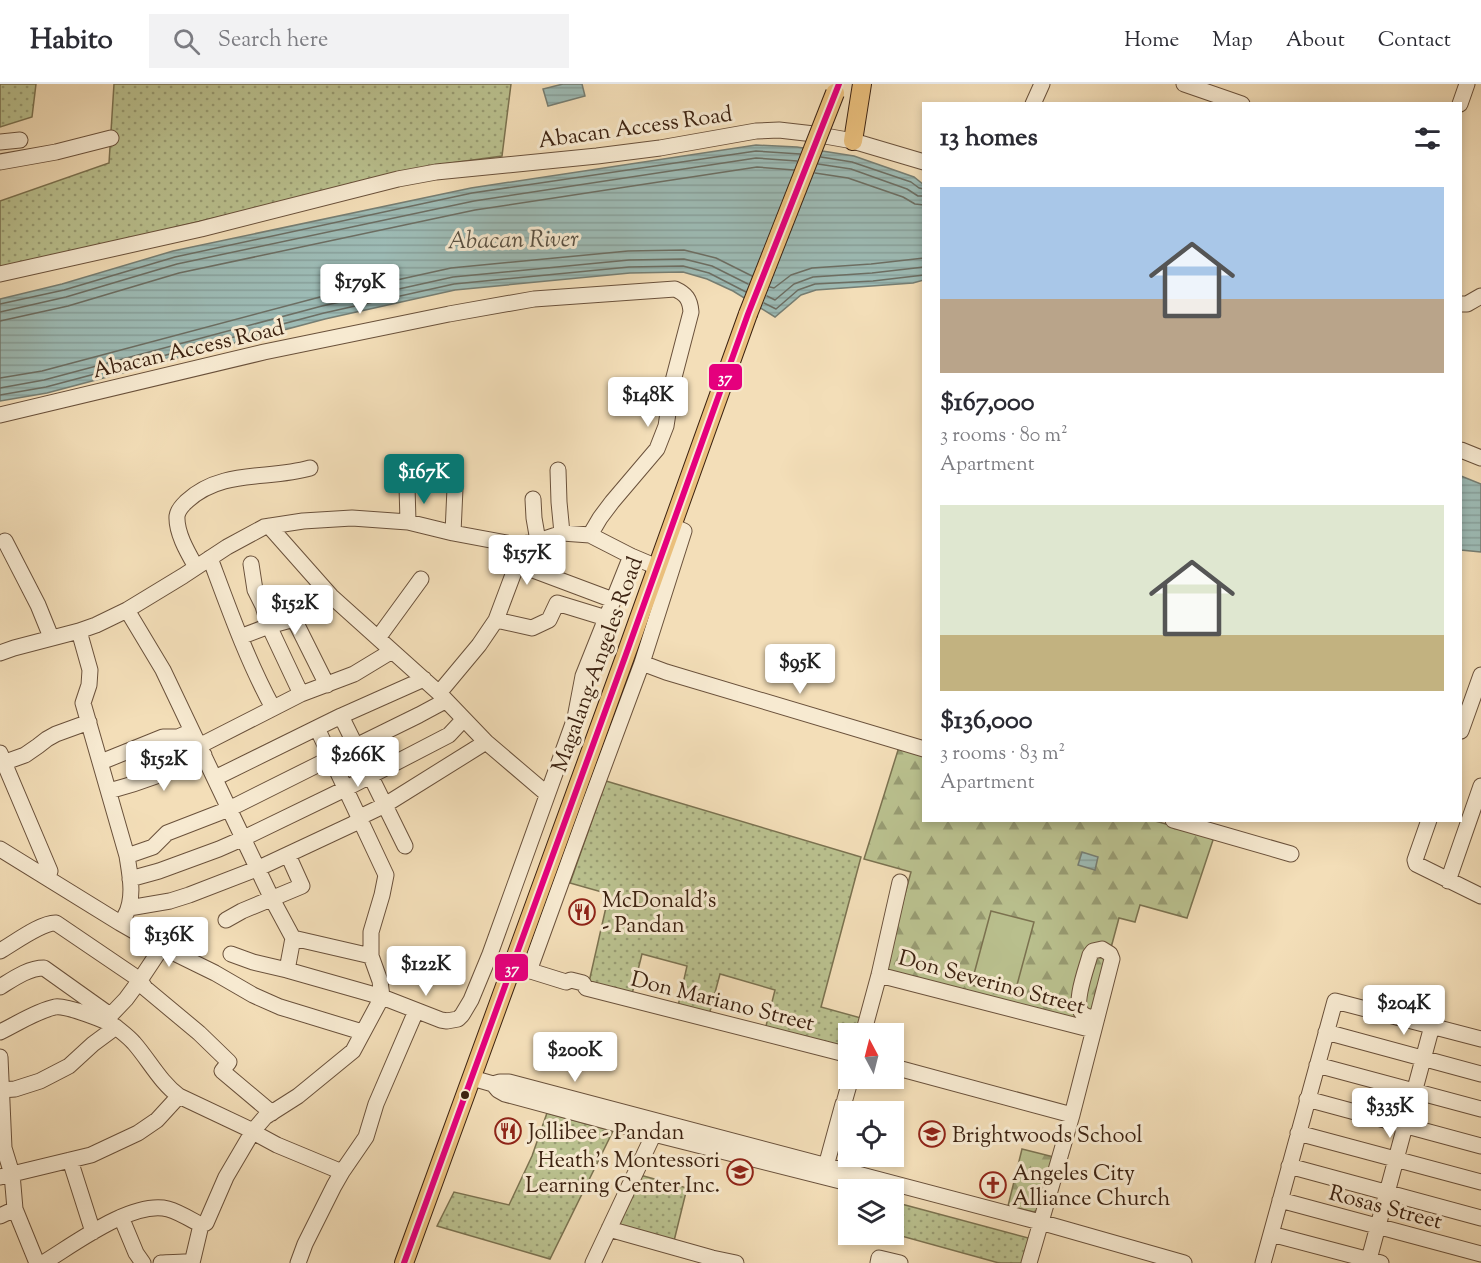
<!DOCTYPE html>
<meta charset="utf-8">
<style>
:root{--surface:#fff;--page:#f2f2f3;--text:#2b2b33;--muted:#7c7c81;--line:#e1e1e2;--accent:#0f766e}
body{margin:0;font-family:"Sorts Mill Goudy",serif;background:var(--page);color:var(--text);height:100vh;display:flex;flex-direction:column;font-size:22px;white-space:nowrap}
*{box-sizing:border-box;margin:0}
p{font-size:20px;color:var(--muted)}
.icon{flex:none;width:33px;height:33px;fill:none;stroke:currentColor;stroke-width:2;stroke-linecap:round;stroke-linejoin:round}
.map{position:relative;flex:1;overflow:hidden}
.details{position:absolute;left:922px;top:18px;width:540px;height:720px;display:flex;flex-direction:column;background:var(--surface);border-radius:0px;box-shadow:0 3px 9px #0003}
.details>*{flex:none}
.needle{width:39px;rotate:353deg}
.fabs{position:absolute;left:838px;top:939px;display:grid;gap:12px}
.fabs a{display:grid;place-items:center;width:66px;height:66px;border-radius:0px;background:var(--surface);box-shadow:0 3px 9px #0003;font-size:30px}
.price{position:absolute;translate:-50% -51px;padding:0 14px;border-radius:6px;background:#fff;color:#222;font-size:20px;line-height:39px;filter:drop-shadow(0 2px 3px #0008)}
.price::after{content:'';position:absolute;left:50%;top:36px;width:18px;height:14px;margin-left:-9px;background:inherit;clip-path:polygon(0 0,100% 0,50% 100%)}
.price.on{background:var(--accent);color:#fff}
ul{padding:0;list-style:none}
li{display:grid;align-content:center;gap:12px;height:318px;padding:0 18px}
li span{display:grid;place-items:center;height:186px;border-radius:0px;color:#555}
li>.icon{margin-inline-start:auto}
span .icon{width:108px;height:108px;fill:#fffc;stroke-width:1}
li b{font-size:26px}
h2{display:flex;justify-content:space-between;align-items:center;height:72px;padding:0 18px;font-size:26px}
header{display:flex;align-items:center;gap:36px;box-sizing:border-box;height:84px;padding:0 30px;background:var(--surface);border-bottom:2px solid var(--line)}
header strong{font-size:28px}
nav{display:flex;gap:33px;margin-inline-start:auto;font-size:21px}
.search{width:420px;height:54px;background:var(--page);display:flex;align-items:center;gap:15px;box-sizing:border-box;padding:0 21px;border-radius:0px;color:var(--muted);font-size:22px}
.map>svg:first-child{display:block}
</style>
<header>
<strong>Habito</strong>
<div class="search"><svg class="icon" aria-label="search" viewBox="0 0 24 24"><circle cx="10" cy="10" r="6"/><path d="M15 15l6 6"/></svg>Search here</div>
<nav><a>Home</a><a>Map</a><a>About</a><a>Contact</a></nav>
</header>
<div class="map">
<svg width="1481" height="1179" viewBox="0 0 1481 1179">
<defs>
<pattern id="green-dots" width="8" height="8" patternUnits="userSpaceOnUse" patternTransform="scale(1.5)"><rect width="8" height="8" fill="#bac18f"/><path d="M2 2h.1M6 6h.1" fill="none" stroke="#989c73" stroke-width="1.8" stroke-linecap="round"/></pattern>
<pattern id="forest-firs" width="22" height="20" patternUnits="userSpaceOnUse" patternTransform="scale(1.5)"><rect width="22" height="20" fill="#bac18f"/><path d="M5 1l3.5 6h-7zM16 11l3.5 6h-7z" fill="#989c73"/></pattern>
<pattern id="water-rules" width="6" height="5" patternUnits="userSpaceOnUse" patternTransform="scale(1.5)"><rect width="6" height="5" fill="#9dbbb5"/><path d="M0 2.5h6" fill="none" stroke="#88a09b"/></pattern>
</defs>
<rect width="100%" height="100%" fill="#f3deb8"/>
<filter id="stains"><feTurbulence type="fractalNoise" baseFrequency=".00333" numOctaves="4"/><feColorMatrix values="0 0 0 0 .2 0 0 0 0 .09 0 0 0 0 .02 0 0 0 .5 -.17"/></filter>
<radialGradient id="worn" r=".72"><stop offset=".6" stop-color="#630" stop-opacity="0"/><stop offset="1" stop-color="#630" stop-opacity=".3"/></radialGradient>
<path fill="url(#green-dots)" stroke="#7b7250" stroke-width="1.5" d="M0,0H36L32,33L0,43Z
M114,0H511L502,72L436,81L0,185V117L109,79Z
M606,697L861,773L821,923L861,934L858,949L849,950V968L765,946L775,906L720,890L709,931L678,922L687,882L642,870L632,910L589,898L609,810L570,799Z
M547,1029L613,1047L550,1175L437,1142L454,1108L509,1121L532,1072Z
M640,1091L687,1104L674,1157L623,1143L619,1137Z
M894,1118L1032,1155L1025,1179H999L894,1150Z"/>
<path fill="url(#forest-firs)" stroke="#7b7250" stroke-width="1.5" d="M899,663L924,671V736L1155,737L1214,753L1187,834L1140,821L1135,838L1119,834L1090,942L884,887L911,788L864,775Z
M1022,1065L1054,1073L1038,1125L1034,1128L1008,1122Z"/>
<path fill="#bac18f" stroke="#7b7250" stroke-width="1.5" d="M991,827L1034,838L1014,912L971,901Z"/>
<path fill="url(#water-rules)" stroke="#767e73" stroke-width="1.5" d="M563,0H582L585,12L548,22L543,5Z
M756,61L797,63L854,72L914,93L924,101V196L913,199L816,206L801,211L775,233L733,207L707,195L683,188L630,189L455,206L325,235L47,309L0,317V215L62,200L173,167L471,104Z
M1461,392L1481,400V468L1461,466Z
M1082,768L1098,773L1095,786L1078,781Z"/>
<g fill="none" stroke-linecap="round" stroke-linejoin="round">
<path stroke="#6c6e63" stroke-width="1.5" d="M821,73L852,78L911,98L919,104L924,105
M818,80L851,85L907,105L918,112H924
M815,89L848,94L903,113L915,120L924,121
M770,203L774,204L791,191L812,184L871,180L924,174
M767,212L775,216L794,200L813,193L872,189L924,183
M764,219L776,225L798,206L815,200L873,197L924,191
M0,220L64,206L175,173L472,109L756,67L800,70
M0,228L66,213L177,180L474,117L756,74L797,77
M0,237L68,222L179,189L475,126L757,83L794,86
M0,294L42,287L320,213L451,184L628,167L684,166L716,174L752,192
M0,304L44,296L322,222L453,193L629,176L684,175L712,182L748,200
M0,311L46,303L324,229L454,200L629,183L683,182L709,189L746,208"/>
<g stroke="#6a513b" stroke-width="17">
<path id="minor" d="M1184,0L1242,20
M1033,20L1042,0
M1460,20L1467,0
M0,58L20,56
M0,78L56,68L111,54
M0,190L201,145L398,95L436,88L597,72L660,64L756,47L779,46L814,50L853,57L924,78
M1461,220H1467L1481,212
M0,331L264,268L449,230L534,215L675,205C686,210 690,215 691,228L673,297L666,342L657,365L612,418L600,434L590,451
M1461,366L1481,374
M558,386L559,418L562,449
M407,402L408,438
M533,415L534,434L538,457
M269,442L331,512L439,609L486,658L547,710
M453,449L455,404
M5,457L38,521L51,553
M210,474C229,525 247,576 273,624
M251,480L255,506L263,522L269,542L301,610
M517,480L613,516
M196,483C188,469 176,449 177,432C178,425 183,421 187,417C222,385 268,396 310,384
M127,526L163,586L272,815L293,854L287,886
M294,535L327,601
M496,536L517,480V471
M79,547L90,586L89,601L83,619L127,772C130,791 135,814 125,832
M240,553L269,542L294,535L331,512
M378,554L421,495
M0,569L14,564L79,547L96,541L127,526L183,492L227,463L264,443L303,437L352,434L408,438L453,449L517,461L538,457L562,449L590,451L631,472L657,483
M642,579L666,588L924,665
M439,609L479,561L496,536L532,544L549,536L557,519L606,534
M341,632L405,762
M317,644L386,791L382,811L371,848V872L380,897L382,913L441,936L447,937L458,935L462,931L471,916L490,870L575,634L583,592L631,472
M1461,647L1481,591
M199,662L301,610L354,590L392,567
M356,662L419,631L445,617
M0,669L50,787L48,794
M101,678L163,653H178L192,647
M0,680L25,671L38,662L47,655L56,650L89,638
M215,694L341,632L424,595
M109,707C143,698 173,687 204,671
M1173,736L1291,770
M1429,736L1415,776L1416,780L1481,812
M0,765L120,839L162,863L215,889L253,911L280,923L362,948
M127,772L153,763L167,749L229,725L331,674
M130,795L159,787L219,765L244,754L345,705L449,651L463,636
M1448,797L1481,702
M129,824L170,817L189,811L259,784L353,740L357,737L360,733L385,721L486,658
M226,836L242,827L302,802L288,771
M293,854L371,872
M0,867C14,859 42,838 56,839L140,896L162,863
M521,884L566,898L571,896L583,899L586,904L849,971
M529,887L590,719L642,579L684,447L672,442
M879,891L1093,946
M0,903C13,895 28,884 44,884L110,931
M105,937L126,915L140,896L145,904L199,949L229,978L222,987L272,1029
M0,948C17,940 36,927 55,923C66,921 107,937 116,943C122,948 129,953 134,959C149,976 160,998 179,1012L253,1047L265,1033L298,1012L353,967L382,913L287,886L253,878L231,870
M1326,948L1481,990
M863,950L879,891L900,798
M0,973L4,1064L12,1090L15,1125L37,1179
M1317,981L1481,1025
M894,983L1072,1031
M472,994L493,1000L498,1006L505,1010L654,1050L876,1106
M493,1000L500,998H509L1040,1138L1184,1179
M1,1006L15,1005L40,997L69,982L93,960L116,943
M845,1015L851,994
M1307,1015L1481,1062
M253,1048L277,1061L342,1088
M1298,1049L1481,1098
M70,1076L93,1148
M826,1082L843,1020
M1289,1082L1481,1134
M0,1093L91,1071L138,1049L157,1036L179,1012
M1280,1116L1481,1170
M0,1132L15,1125
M121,1133L136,1169L143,1179
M609,1145L712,1174L736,1179
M1271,1150L1381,1179
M43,1179C73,1161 132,1116 168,1125C179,1128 190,1135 201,1141
M161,1179C171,1178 183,1179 192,1177
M192,1179L201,1141L206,1139L226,1093L253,1047
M298,1179L305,1160L334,1102L342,1088L366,1053L376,1020L416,927
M593,1179L658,1041
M878,1179L879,1174L900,1179
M1029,1179L1072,1031L1112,875L1110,870L1102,865L1093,867L1090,871C1087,883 1072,921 1083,930C1086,933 1092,933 1096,935
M1263,1179L1335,917L1481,955
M1368,1179L1432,942"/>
</g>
<g stroke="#3c2211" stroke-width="20">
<path id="major" d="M853,57L862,0
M404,1179L625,573L748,230"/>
</g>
<use href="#minor" stroke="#f7ead1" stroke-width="15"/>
<use href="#major" stroke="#eabf7c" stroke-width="18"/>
<g stroke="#3c2211" stroke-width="20" stroke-linecap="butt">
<path id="major-bridge" d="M748,230L835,9"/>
</g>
<use href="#major-bridge" stroke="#eabf7c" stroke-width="18"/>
<g stroke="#f7ead1" stroke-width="10">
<path id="bus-1" d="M404,1179L625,573L748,230L839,0"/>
</g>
<use href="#bus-1" stroke="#e5007d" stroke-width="6"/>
</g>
<defs>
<g id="restaurant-ring" transform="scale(1.35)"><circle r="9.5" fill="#f7ead1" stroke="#8f2418" stroke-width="1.5"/><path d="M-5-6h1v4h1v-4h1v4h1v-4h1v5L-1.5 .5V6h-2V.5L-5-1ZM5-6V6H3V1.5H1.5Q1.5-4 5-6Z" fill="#8f2418"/></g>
<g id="school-ring" transform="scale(1.35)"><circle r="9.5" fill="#f7ead1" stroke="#8f2418" stroke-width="1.5"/><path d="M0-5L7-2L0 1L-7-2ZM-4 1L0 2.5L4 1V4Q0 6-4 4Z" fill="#8f2418"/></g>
<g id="church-ring" transform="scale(1.35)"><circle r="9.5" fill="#f7ead1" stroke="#8f2418" stroke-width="1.5"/><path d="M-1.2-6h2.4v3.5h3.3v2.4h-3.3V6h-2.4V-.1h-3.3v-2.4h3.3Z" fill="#8f2418"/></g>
</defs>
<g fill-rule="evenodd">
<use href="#restaurant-ring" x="582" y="828"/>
<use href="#restaurant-ring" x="508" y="1047"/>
<use href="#school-ring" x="932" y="1050"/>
<use href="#school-ring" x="740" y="1088"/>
<use href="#church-ring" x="993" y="1101"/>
</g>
<circle fill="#3c2211" stroke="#f7ead1" stroke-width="2" cx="465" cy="1011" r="5"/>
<g text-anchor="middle" stroke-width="6" stroke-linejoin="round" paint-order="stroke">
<g font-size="22" fill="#3c2211" stroke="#f7ead1">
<text transform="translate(635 42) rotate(-8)" y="8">Abacan Access Road</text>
<text transform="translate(188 264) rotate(-13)" y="8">Abacan Access Road</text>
<text transform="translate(596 580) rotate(-70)" y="8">Magalang-Angeles Road</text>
<text transform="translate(992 897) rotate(15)" y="8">Don Severino Street</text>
<text transform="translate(723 916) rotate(14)" y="8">Don Mariano Street</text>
<text transform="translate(1386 1122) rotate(15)" y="8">Rosas Street</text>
</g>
<g font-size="22" fill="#3c2211" stroke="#f7ead1" text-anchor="start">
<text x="602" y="823">McDonald's<tspan x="602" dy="25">- Pandan</tspan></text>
<text x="528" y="1055">Jollibee - Pandan</text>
<text x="952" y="1058">Brightwoods School</text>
<text x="720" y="1083" text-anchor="end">Heath's Montessori<tspan x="720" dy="25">Learning Center Inc.</tspan></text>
<text x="1012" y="1096">Angeles City<tspan x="1012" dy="25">Alliance Church</tspan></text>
</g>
<g font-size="24" font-style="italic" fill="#595042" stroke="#f7ead1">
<text transform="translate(513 155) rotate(-1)" y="8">Abacan River</text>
</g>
</g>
<g stroke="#f7ead1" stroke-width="2">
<rect x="708" y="279" width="35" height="28" rx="6" fill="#e5007d"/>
<rect x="494" y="869" width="35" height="29" rx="6" fill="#e5007d"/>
</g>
<g font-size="16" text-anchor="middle" font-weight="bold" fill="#fff">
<text x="725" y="299">37</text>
<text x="512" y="890">37</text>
</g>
<rect width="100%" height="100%" filter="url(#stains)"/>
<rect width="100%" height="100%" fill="url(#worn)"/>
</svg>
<div class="fabs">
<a><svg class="needle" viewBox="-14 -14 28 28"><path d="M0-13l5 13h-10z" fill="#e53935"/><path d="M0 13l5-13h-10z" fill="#7c7c81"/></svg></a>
<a><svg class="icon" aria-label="locate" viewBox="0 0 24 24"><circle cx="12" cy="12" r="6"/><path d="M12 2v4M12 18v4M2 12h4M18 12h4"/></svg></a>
<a><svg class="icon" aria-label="layers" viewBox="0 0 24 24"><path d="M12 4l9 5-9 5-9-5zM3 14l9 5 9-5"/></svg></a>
</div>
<b class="price" style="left:360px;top:231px">$179K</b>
<b class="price" style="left:648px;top:344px">$148K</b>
<b class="price on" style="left:424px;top:421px">$167K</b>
<b class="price" style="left:527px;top:502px">$157K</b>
<b class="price" style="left:295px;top:552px">$152K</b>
<b class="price" style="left:800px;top:611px">$95K</b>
<b class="price" style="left:358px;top:704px">$266K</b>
<b class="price" style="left:164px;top:708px">$152K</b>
<b class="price" style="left:169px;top:884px">$136K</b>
<b class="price" style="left:426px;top:913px">$122K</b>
<b class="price" style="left:1404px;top:952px">$204K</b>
<b class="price" style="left:575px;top:999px">$200K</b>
<b class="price" style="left:1390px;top:1055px">$335K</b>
<section class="details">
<h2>13 homes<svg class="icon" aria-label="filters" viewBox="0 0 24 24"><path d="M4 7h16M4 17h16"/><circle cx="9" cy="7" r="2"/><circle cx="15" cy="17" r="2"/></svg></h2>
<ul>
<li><span style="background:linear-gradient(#a9c7e8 60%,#b9a48a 0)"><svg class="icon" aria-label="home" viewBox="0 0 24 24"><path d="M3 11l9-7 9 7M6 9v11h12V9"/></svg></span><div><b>$167,000</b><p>3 rooms · 80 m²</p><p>Apartment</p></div></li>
<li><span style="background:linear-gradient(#dfe7d0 70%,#c2b280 0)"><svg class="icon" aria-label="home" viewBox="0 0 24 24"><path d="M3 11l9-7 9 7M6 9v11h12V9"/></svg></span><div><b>$136,000</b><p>3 rooms · 83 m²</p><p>Apartment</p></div></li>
</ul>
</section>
</div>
